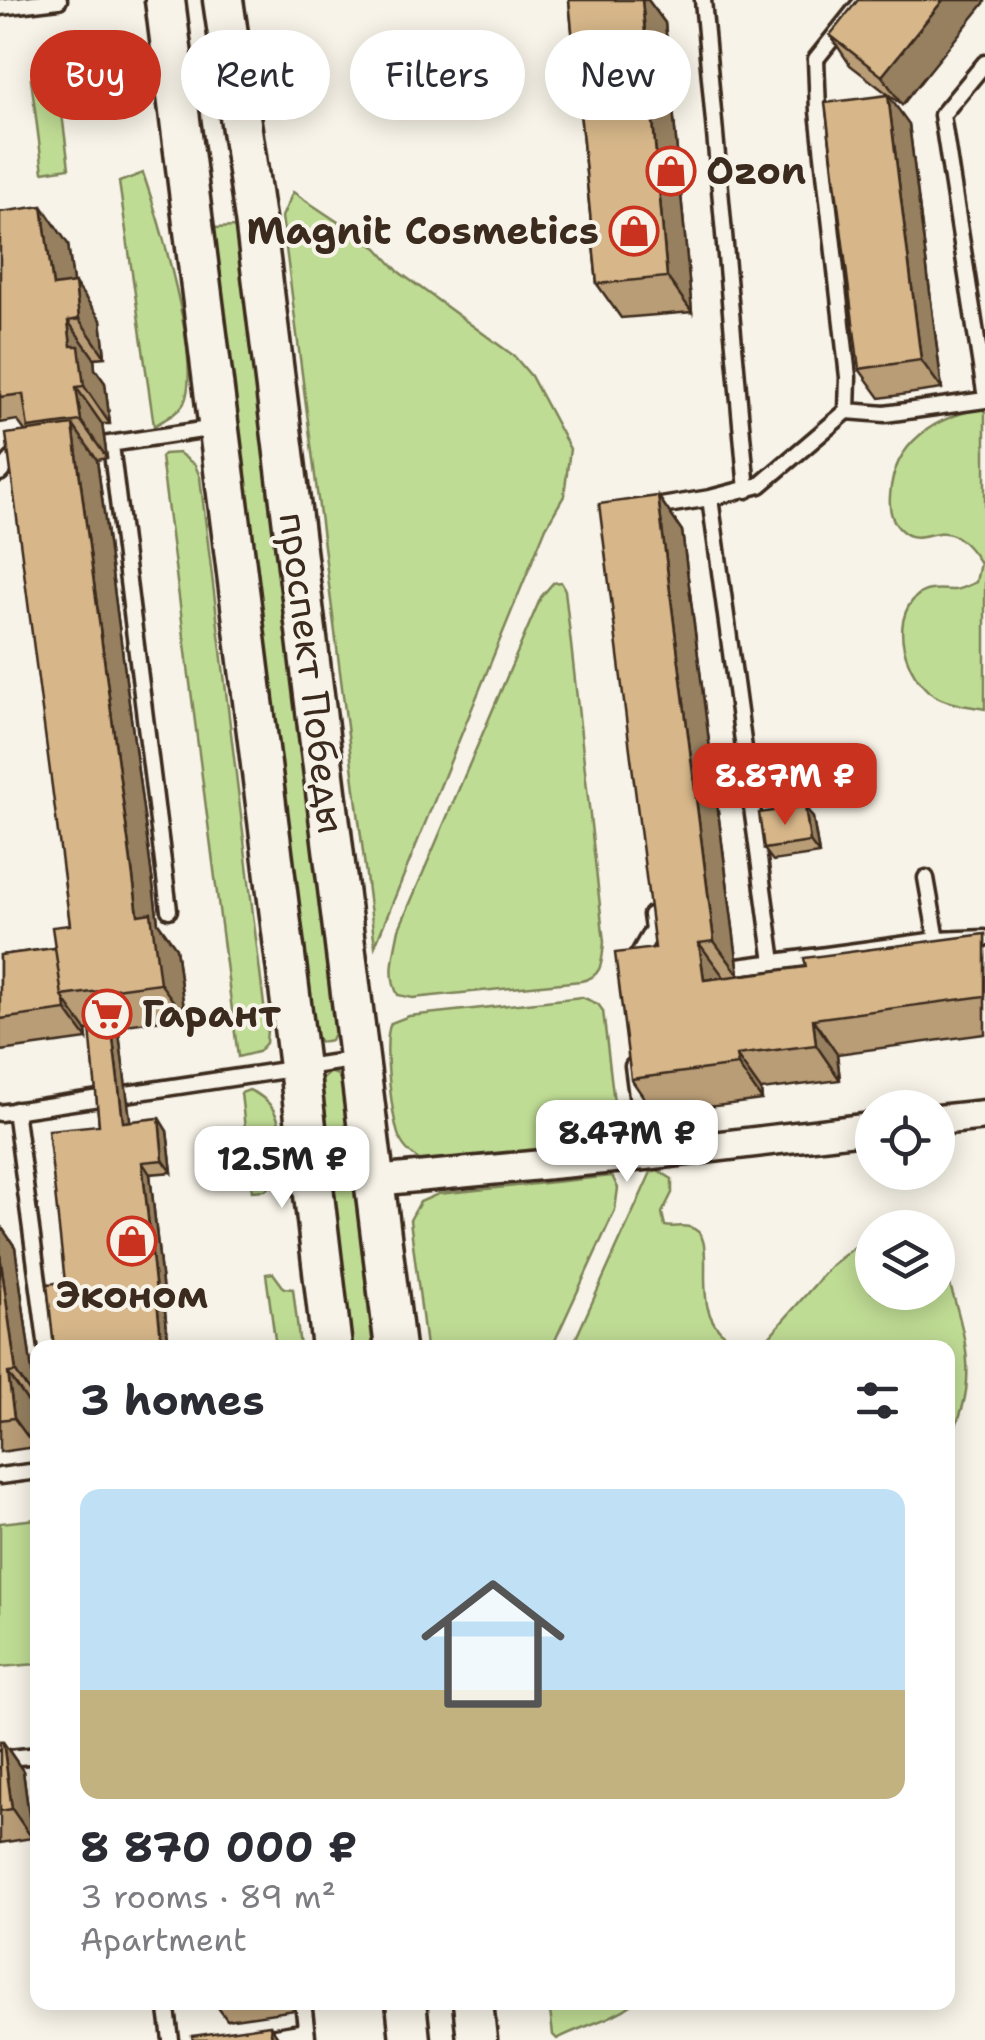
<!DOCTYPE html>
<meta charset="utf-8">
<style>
:root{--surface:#fff;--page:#f2f2f3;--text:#2b2b33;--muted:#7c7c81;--accent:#c8321e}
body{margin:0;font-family:"Shantell Sans",sans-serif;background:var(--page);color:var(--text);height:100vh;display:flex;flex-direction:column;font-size:38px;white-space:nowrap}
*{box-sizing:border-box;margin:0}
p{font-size:32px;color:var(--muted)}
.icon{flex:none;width:55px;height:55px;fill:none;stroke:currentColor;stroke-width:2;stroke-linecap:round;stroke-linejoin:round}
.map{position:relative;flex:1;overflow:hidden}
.side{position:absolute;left:30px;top:1340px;width:925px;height:670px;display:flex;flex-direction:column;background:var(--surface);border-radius:20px;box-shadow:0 5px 25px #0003}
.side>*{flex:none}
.banner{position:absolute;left:30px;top:30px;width:925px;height:90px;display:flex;gap:20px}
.fabs{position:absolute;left:855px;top:1090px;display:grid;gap:20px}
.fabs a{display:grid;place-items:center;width:100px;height:100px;border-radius:50%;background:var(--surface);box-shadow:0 5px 25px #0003;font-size:50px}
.price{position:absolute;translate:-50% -85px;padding:0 22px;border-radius:20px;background:#fff;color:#222;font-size:32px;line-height:65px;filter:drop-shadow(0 2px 5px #0008)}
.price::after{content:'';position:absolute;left:50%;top:60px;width:30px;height:22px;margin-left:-15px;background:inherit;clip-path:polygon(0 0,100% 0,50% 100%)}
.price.on{background:var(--accent);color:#fff}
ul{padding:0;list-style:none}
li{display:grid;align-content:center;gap:20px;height:530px;padding:0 50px}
li span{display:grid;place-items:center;height:310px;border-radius:20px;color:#555}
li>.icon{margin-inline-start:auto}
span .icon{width:180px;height:180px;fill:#fffc;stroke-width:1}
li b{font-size:42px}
h2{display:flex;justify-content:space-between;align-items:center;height:120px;padding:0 50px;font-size:42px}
.tag{padding:0 35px;border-radius:45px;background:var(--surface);box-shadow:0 5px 25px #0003;font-size:35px;line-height:90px}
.tag.on{background:var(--accent);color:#fff}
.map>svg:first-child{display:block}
</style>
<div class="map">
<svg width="985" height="2040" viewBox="0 0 985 2040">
<rect width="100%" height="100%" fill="#f7f3e8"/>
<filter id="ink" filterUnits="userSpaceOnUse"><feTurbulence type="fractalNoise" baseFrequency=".01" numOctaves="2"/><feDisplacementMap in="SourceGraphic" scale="20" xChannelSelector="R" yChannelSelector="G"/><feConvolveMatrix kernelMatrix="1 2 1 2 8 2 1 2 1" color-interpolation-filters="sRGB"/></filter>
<g filter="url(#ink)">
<path fill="#bfdc94" stroke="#7d8359" stroke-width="2.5" d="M57,75L69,168L43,172L31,79Z
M143,173C158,217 203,362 184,403C179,413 163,420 154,426L119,182Z
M293,192L377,248L399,272L514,356L531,376L570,449L564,496L546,527L375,946L282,217Z
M236,227L335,1031L331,1040L320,1042L314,1033L214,228Z
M985,408V709C968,706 946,704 932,694C906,675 888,622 917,596C927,587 942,590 954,590C962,589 969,585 976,582L980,563C944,505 927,552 902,531C891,522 889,509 890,496C893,442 936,416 985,408Z
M179,453L195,465L200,477L267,1030L266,1043L258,1052L238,1057L161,457L164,454Z
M561,582L565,590L604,942C602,961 603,977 581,981L413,998L398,995C387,975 395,951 399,929L541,597L553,583Z
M582,997L598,1004L603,1011L617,1127L616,1138L595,1148L424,1163C412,1156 402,1147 398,1134C392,1113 382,1041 391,1023L409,1016Z
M330,1072L338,1075L343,1086L373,1347H350L320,1089L323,1078Z
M249,1090C287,1105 285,1148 277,1182L265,1190L252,1191L241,1093Z
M656,1169L672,1179V1193L662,1213L665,1226C673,1228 681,1225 689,1227C724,1234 684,1309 727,1336L724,1347H572L651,1172Z
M612,1176L618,1188L615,1210L552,1347H426L410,1220L420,1202L438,1194Z
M872,1233V1292H938V1249L942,1259C961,1322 985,1381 948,1440V1348L760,1347L832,1265Z
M273,1273L284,1288L293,1289L300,1347H276L266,1274Z
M37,1519V1664L0,1667V1523Z
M549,2003V2002L634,2003C610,2021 583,2025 557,2039L553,2035Z"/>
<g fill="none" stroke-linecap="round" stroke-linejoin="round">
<g stroke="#3b2a1e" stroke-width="21">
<path id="service" d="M703,0L747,490
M0,7L59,0
M985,63L942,115L985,392
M847,411L885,414L985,400
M103,445L215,428
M111,445L169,910
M0,473L12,459L22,457
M710,498L773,962
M649,508L710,498L760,485L847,411L848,377L818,111L816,59L863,0
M926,878L937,940
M633,964L653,929L651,915
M723,969L937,940L985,938
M633,1066L645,1155
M15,1110L47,1348
M0,1113L358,1059
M0,1476L38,1471
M0,1759L38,1755
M166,2002L171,2040
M303,2002L307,2036
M251,2040L306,2031"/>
</g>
<g stroke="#3b2a1e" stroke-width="35">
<path id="minor" d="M938,1120L985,1115
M375,1181L645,1155L872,1128"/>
</g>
<g stroke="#3b2a1e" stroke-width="45">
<path id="secondary" d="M165,0L299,1067L332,1348
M223,0L255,219L395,1348
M406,2002L410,2040
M473,2002L477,2040"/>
</g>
<use href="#service" stroke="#f7f3e8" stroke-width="14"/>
<use href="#minor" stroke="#f7f3e8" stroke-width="28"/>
<use href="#secondary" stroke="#f7f3e8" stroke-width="38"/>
</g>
<path fill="#b99d77" stroke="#3b2a1e" stroke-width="2.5" d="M569,0H648L665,23L692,312L621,318L597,284Z
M985,0L902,105L850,65L830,35Z
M909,124L942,389L880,398L859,369Z
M0,212L68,244L73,283L101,320L105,357L94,358L95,369L105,383L110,424H102L107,458L97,460L158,923L176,948L185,1017L118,1026L130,1121L167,1131L172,1172L150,1174L169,1348H54L65,1282L99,1125L91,1030H86L87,1039L0,1051V955L55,948L70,925L25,431L17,420L0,423Z
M658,496L682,531L739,975L806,967L985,934V1034L837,1054L840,1080L761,1090L762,1100L655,1114L631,1079L655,948Z
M813,818L819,854L773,861L764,849Z
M0,1225L15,1247L36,1401L28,1402L35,1447L0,1452Z
M0,1742H3L23,1771L32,1838L0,1843Z
M214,2002H294L295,2010L227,2020Z"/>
<path fill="#968061" stroke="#3b2a1e" stroke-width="2.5" d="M642,0H648L665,23L692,312L667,277Z
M943,0H985V2L902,105L882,76Z
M888,95L909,124L942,389L921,360Z
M42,206L68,244L78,320L53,286Z
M75,283L101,320L105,357L79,319Z
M68,321L94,358L95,369L105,383L110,424L84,386L71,346Z
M76,387L102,424L107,458L81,421Z
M73,425L97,460L158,923L176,948L185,1017L160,983L138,915Z
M658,496L682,531L739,975L714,941Z
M805,806L813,818L819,854L810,842Z
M699,943L724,977L704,980Z
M65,1001L86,1030L87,1039L66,1010Z
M110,1014L118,1026L132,1134L123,1122Z
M813,1019L837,1054L840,1080L816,1045Z
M736,1055L761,1090L762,1100L738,1065Z
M159,1118L167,1131L172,1172L163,1160Z
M142,1162L150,1174L169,1348H162Z
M0,1225L15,1247L36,1401L16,1372L0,1255Z
M8,1373L28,1402L35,1447L14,1418Z
M3,1742L23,1771L32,1838L12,1809Z
M270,2025L280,2040H272Z"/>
<path fill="#d7b78a" stroke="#3b2a1e" stroke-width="2.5" d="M569,0H642L667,277L597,284Z
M858,0H943L882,76L830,35Z
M888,95L921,360L859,369L825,103Z
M42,206L53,286L75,283L79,319L68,321L71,346H79L84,386L76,387L81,421L28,428L23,394L0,397V212Z
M73,425L138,915L151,913L160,983L62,996L52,927L70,925L6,434Z
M658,496L714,941L699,943L704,980L806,967L804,958L985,934V996L813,1019L816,1045L736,1055L738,1065L631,1079L615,953L655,948L599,504Z
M805,806L810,842L764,849L759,813Z
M55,948L62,996L65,1001L66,1010L0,1019V955Z
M110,1014L123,1122L159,1118L163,1160L142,1162L162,1348H54L47,1284L65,1282L48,1130L99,1125L89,1017Z
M0,1255L16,1372L8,1373L14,1418L0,1420Z
M0,1742H3L12,1809L0,1811Z
M270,2025L272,2040H193L192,2036Z"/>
</g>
<defs>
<g id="shop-ring" transform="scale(2.5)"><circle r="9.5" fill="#f7f3e8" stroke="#c8321e" stroke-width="1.5"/><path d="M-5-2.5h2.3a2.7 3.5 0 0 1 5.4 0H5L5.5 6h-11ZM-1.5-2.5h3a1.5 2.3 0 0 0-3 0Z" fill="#c8321e"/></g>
<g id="supermarket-ring" transform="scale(2.5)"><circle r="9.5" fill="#f7f3e8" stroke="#c8321e" stroke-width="1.5"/><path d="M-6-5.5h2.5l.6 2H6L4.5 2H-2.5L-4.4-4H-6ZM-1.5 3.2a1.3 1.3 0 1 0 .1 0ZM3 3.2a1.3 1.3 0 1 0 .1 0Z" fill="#c8321e"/></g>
</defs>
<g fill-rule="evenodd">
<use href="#shop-ring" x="671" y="171"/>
<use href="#shop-ring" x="634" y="231"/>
<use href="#supermarket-ring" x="107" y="1014"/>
<use href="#shop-ring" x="132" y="1241"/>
</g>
<g text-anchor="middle" stroke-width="8" stroke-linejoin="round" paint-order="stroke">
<g font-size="38" font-weight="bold" fill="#3b2a1e" stroke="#f7f3e8" text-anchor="start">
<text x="706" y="184">Ozon</text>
<text x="599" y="244" text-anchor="end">Magnit Cosmetics</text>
<text x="142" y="1027">Гарант</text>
<text x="132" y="1308" text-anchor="middle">Эконом</text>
</g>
<g font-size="38" fill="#3b2a1e" stroke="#f7f3e8">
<text transform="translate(312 673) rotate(83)" y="13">проспект Победы</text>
</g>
</g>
</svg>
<div class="fabs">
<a><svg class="icon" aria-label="locate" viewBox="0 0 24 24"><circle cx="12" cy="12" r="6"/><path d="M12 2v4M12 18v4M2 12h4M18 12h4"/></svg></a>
<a><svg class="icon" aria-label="layers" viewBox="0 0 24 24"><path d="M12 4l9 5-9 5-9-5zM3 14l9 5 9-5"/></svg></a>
</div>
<b class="price on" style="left:785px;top:828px">8.87M ₽</b>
<b class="price" style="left:627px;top:1185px">8.47M ₽</b>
<b class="price" style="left:282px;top:1211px">12.5M ₽</b>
<div class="banner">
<a class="tag on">Buy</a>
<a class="tag">Rent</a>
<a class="tag">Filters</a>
<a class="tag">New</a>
</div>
<section class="side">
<h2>3 homes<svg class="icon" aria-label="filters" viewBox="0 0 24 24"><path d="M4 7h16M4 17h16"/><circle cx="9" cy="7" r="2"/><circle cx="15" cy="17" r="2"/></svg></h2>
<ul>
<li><span style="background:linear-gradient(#bfe0f5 65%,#c2b280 0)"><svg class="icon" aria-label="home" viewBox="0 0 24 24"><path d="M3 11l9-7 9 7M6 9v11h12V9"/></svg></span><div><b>8 870 000 ₽</b><p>3 rooms · 89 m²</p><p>Apartment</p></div></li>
</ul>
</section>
</div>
